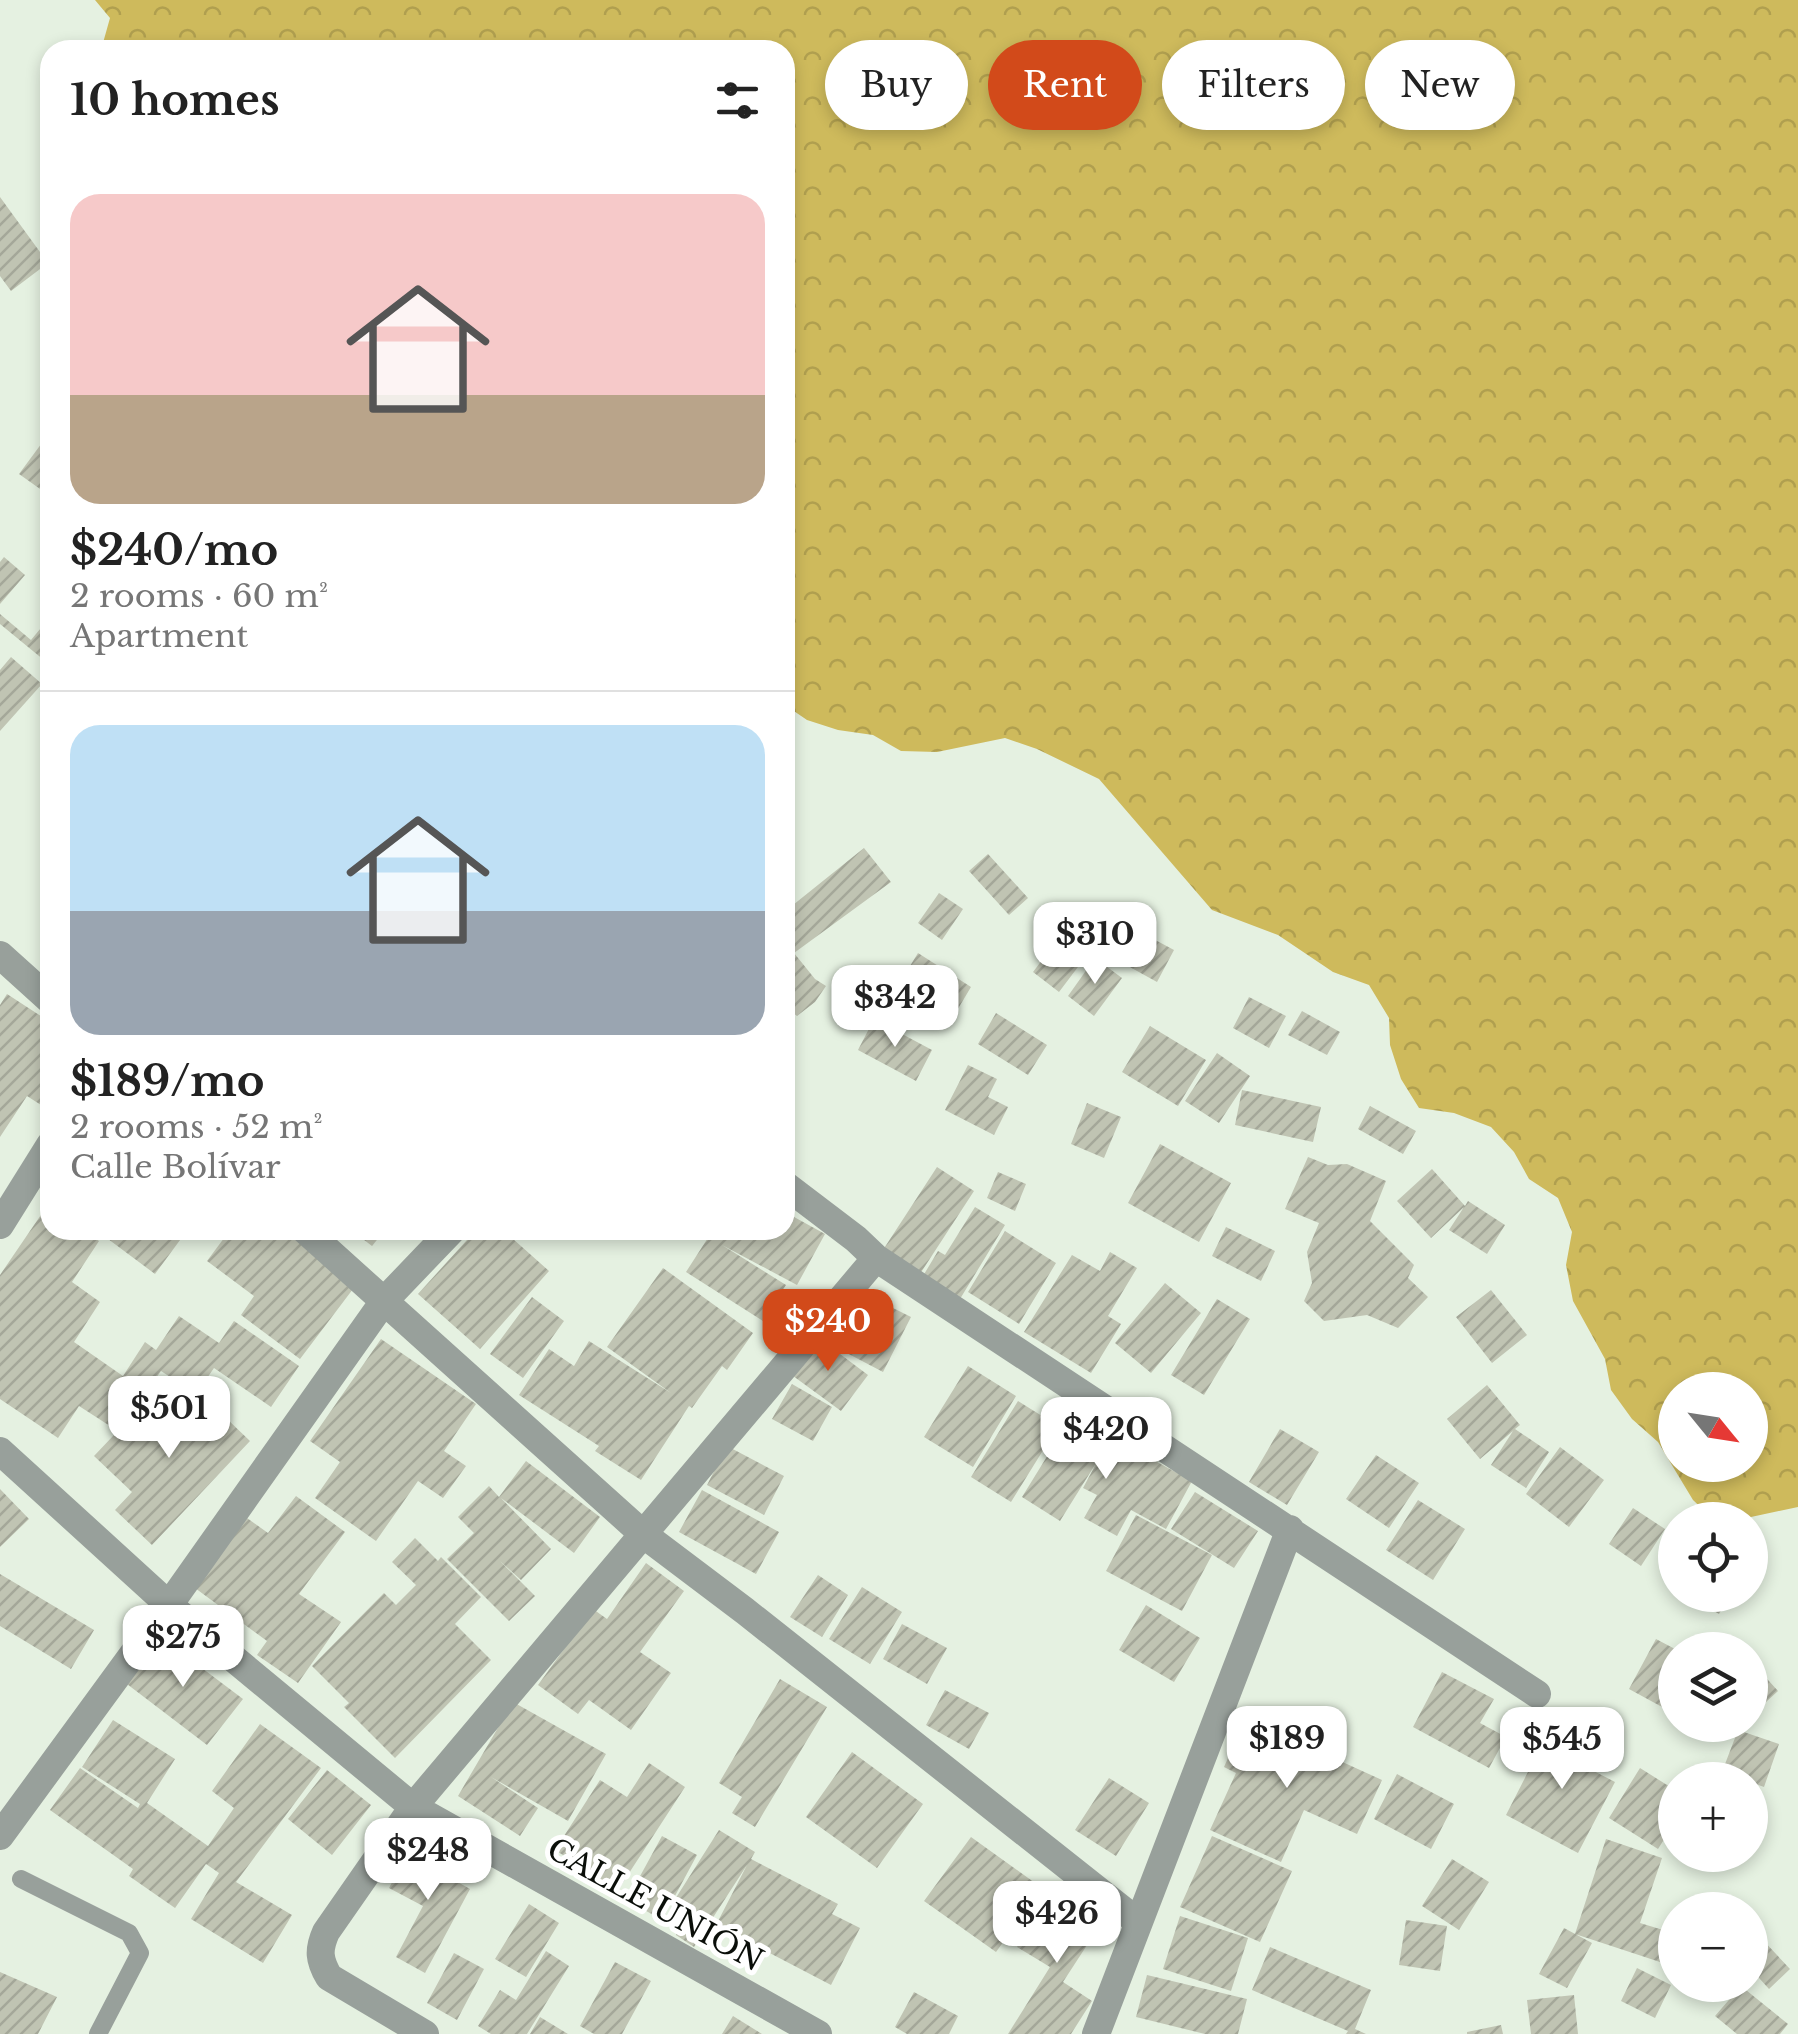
<!DOCTYPE html>
<meta charset="utf-8">
<style>
:root{--surface:#fff;--page:#f2f2f2;--text:#222;--muted:#767676;--line:#e0e0e0;--accent:#d24a1a}
body{margin:0;font-family:"Libre Baskerville",serif;background:var(--page);color:var(--text);height:100vh;display:flex;flex-direction:column;font-size:38px;white-space:nowrap}
*{box-sizing:border-box;margin:0}
p{font-size:32px;color:var(--muted)}
.icon{flex:none;width:55px;height:55px;fill:none;stroke:currentColor;stroke-width:2;stroke-linecap:round;stroke-linejoin:round}
.map{position:relative;flex:1;overflow:hidden}
.sheet{position:absolute;left:40px;top:40px;width:755px;height:1200px;display:flex;flex-direction:column;background:var(--surface);border-radius:30px;box-shadow:0 5px 15px #0003}
.sheet>*{flex:none}
.guide{position:absolute;left:825px;top:40px;width:822px;height:90px;display:flex;gap:20px}
.needle{width:65px;rotate:120deg}
.buttons{position:absolute;left:1658px;top:1372px;display:grid;gap:20px}
.buttons a{display:grid;place-items:center;width:110px;height:110px;border-radius:50%;background:var(--surface);box-shadow:0 5px 15px #0003;font-size:50px}
.price{position:absolute;translate:-50% -85px;padding:0 22px;border-radius:20px;background:#fff;color:#222;font-size:32px;line-height:65px;filter:drop-shadow(0 2px 5px #0008)}
.price::after{content:'';position:absolute;left:50%;top:60px;width:30px;height:22px;margin-left:-15px;background:inherit;clip-path:polygon(0 0,100% 0,50% 100%)}
.price.selected{background:var(--accent);color:#fff}
ul{padding:0;list-style:none}
li{display:grid;align-content:center;gap:20px;height:530px;padding:0 30px}
li+li{border-top:2px solid var(--line)}
li span{display:grid;place-items:center;height:310px;border-radius:30px;color:#555}
li>.icon{margin-inline-start:auto}
span .icon{width:180px;height:180px;fill:#fffc;stroke-width:1}
li b{font-size:42px}
h2{display:flex;justify-content:space-between;align-items:center;height:120px;padding:0 30px;font-size:42px}
.pill{padding:0 35px;border-radius:45px;background:var(--surface);box-shadow:0 5px 15px #0003;font-size:35px;line-height:90px}
.pill.selected{background:var(--accent);color:#fff}
.map>svg:first-child{display:block}
</style>
<div class="map">
<svg width="1798" height="2034" viewBox="0 0 1798 2034">
<defs>
<pattern id="forest-crowns" width="20" height="18" patternUnits="userSpaceOnUse" patternTransform="scale(2.5)"><rect width="20" height="18" fill="#ceba5c"/><path d="M2 6a3 3 0 1 1 6 0M12 15a3 3 0 1 1 6 0" fill="none" stroke="#b09f4f"/></pattern>
<pattern id="building-hatch" width="6" height="6" patternUnits="userSpaceOnUse" patternTransform="scale(2.5)"><rect width="6" height="6" fill="#c0c4b3"/><path d="M-1 1l2-2M0 6l6-6M5 7l2-2" fill="none" stroke="#a4a799"/></pattern>
</defs>
<rect width="100%" height="100%" fill="#e5f1e1"/>
<path fill="url(#forest-crowns)" fill-rule="evenodd" d="M95,0H1798V1507L1737,1520H1714L1693,1500L1658,1442L1632,1419L1611,1390L1605,1359L1573,1301L1566,1265L1572,1232L1558,1198L1529,1179L1514,1152L1491,1127L1454,1113L1419,1108L1401,1079L1390,1045L1389,1018L1369,985L1333,972L1278,935L1212,910L1099,779L1037,749L1005,738L937,752L901,751L873,735L838,730L807,720L785,705V50H101L110,18ZM1675,1390H1750V1465H1675Z"/>
<path fill="url(#building-hatch)" d="M0,197L48,263L11,291L0,276Z
M50,432V496L19,474Z
M4,557L25,575L0,604V562Z
M0,614L31,640L50,617V665L0,624Z
M11,657L42,684L0,731V670Z
M864,848L891,882L794,953L815,979L826,986L815,1002L797,1016L785,1007V916L793,905Z
M988,854L1028,898L1009,915L969,871Z
M939,893L963,909L942,940L918,923Z
M1144,934L1174,950L1157,982L1128,966Z
M1055,943L1081,963L1059,992L1033,972Z
M918,953L971,987L953,1017L899,984Z
M1095,958L1122,978L1094,1016L1068,996Z
M7,994L50,1022V1092L41,1105L27,1096L0,1137V1005Z
M1249,997L1286,1016L1269,1048L1233,1028Z
M1302,1011L1340,1032L1327,1055L1288,1035Z
M996,1013L1047,1045L1028,1075L978,1044Z
M874,1019L932,1050L916,1081L858,1050Z
M1150,1026L1206,1060L1178,1106L1122,1072Z
M1217,1053L1250,1076L1219,1123L1185,1101Z
M968,1065L997,1079L988,1097L1008,1107L994,1135L945,1110Z
M1242,1090L1321,1107L1313,1142L1235,1125Z
M1087,1103L1121,1117L1104,1158L1071,1144Z
M1370,1106L1416,1131L1403,1154L1358,1129Z
M1160,1144L1231,1183L1199,1242L1128,1203Z
M1308,1157L1328,1165L1347,1164L1386,1181L1370,1221L1414,1265L1408,1278L1428,1297L1398,1328L1367,1315L1324,1321L1304,1301L1312,1283L1307,1252L1319,1223L1285,1209Z
M937,1167L974,1191L918,1277L881,1253Z
M1432,1169L1465,1206L1468,1201L1505,1225L1487,1254L1449,1230L1464,1207L1431,1238L1397,1201Z
M998,1172L1026,1184L1015,1211L987,1198Z
M47,1206L50,1208V1230H83L99,1241L72,1282L100,1302L74,1342L123,1376L145,1342L156,1350L179,1316L219,1343L234,1321L299,1366L271,1407L214,1368L196,1394L161,1371L134,1409L125,1403L110,1426L79,1406L58,1438L0,1399V1275Z
M975,1207L1005,1225L960,1299L923,1276L938,1251L945,1255Z
M785,1212L825,1234L797,1285L722,1245L786,1285L763,1321L686,1272L713,1230H785Z
M1226,1227L1275,1251L1261,1281L1212,1256Z
M96,1230H175L183,1236L155,1274Z
M230,1230H283L356,1285L300,1359L241,1315L254,1296L207,1261Z
M351,1230H385L372,1246Z
M476,1230H503L549,1271L480,1349L418,1294Z
M1005,1231L1056,1263L1019,1324L968,1292Z
M1110,1252L1137,1268L1108,1316L1121,1324L1091,1373L1024,1332L1072,1255L1100,1271Z
M663,1268L753,1333L727,1370L722,1366L692,1408L689,1406L641,1480L595,1451L599,1446L519,1395L549,1349L574,1366L589,1341L671,1393L607,1347Z
M1165,1283L1201,1313L1151,1373L1115,1343Z
M1491,1290L1527,1335L1492,1363L1456,1317Z
M532,1297L564,1321L523,1378L490,1354Z
M871,1297L911,1317L883,1372L843,1351Z
M1217,1299L1250,1319L1204,1395L1171,1375Z
M816,1336L868,1375L841,1411L789,1373Z
M381,1339L476,1404L444,1451L466,1466L443,1498L418,1481L376,1541L315,1498L340,1462L310,1441Z
M968,1366L1016,1396L973,1467L924,1437Z
M792,1384L832,1407L813,1441L772,1419Z
M1487,1385L1520,1425L1515,1429L1549,1452L1526,1488L1491,1465L1513,1431L1480,1459L1447,1419Z
M200,1393L250,1441L152,1545L115,1510L132,1492L94,1456L150,1397L174,1420Z
M1018,1401L1058,1426L1011,1502L971,1477Z
M1067,1424L1105,1448L1111,1437L1192,1481L1166,1529L1131,1510L1117,1536L1084,1518L1097,1495L1083,1488L1098,1460L1060,1521L1022,1497Z
M1280,1429L1319,1452L1287,1505L1249,1482Z
M727,1446L784,1476L764,1515L707,1485Z
M1560,1447L1604,1480L1569,1527L1526,1494Z
M1376,1455L1419,1483L1389,1528L1346,1499Z
M526,1461L600,1517L574,1553L501,1498L551,1549L521,1580L500,1561L535,1596L509,1621L447,1559L474,1533L458,1517L489,1486L499,1497Z
M0,1489L29,1519L0,1547Z
M702,1490L779,1532L756,1574L679,1532Z
M1195,1492L1258,1531L1234,1568L1171,1529Z
M296,1496L345,1532L299,1594L341,1622L298,1683L257,1655L267,1641L195,1588L247,1518L268,1533Z
M1418,1500L1465,1529L1433,1580L1386,1550Z
M1633,1508L1665,1529L1641,1566L1609,1544Z
M1136,1515L1212,1555L1182,1611L1106,1571Z
M415,1538L438,1561L441,1557L481,1597L455,1624L491,1660L395,1758L344,1707L349,1703L312,1666L384,1593L396,1605L416,1585L392,1562Z
M646,1563L684,1591L640,1652L671,1673L631,1730L589,1700L578,1714L538,1685L593,1609L607,1619Z
M1675,1568V1589L1666,1584Z
M0,1574L94,1630L71,1669L0,1626Z
M818,1575L848,1595L822,1637L790,1617Z
M862,1587L902,1612L870,1664L829,1639Z
M1686,1595H1731L1719,1614Z
M1146,1605L1200,1638L1174,1682L1119,1650Z
M902,1624L947,1648L927,1684L883,1659Z
M158,1635L243,1699L207,1745L123,1681Z
M1656,1639L1675,1649V1714L1629,1689Z
M1750,1660L1778,1691L1754,1713L1750,1708Z
M1442,1672L1494,1699L1480,1723L1506,1737L1489,1768L1413,1727Z
M780,1679L827,1707L755,1827L732,1813L742,1797L719,1783Z
M945,1690L989,1713L969,1749L926,1725Z
M513,1702L606,1754L568,1821L491,1777L538,1808L520,1836L458,1796Z
M1246,1718L1382,1780L1357,1834L1304,1810L1281,1862L1210,1830L1236,1773L1224,1767Z
M113,1720L175,1759L147,1803L208,1846L234,1808L212,1791L260,1724L321,1768L236,1882L292,1915L263,1963L191,1919L219,1873L206,1864L175,1908L129,1876L133,1869L50,1810L80,1768L138,1808L140,1804L82,1767Z
M1551,1727L1596,1750L1588,1768L1615,1782L1578,1853L1506,1815Z
M1738,1730L1779,1744L1764,1787L1722,1772Z
M852,1752L923,1804L877,1868L806,1817Z
M649,1763L685,1787L618,1890L555,1850L600,1780L627,1797Z
M1640,1768L1675,1790V1822L1658,1849L1609,1818Z
M327,1770L371,1805L332,1855L288,1819Z
M1397,1774L1454,1804L1431,1849L1374,1819Z
M1109,1778L1149,1803L1116,1856L1075,1830Z
M719,1830L755,1852L751,1859L838,1904L832,1914L860,1928L831,1985L716,1925L747,1865L694,1947L676,1935L689,1914L672,1904Z
M662,1836L697,1855L662,1920L627,1900Z
M1212,1836L1292,1871L1260,1942L1180,1907Z
M971,1837L1042,1888L996,1952L924,1901Z
M1606,1839L1662,1858L1640,1923L1673,1933L1663,1963L1575,1934Z
M414,1841L454,1863L447,1876L470,1889L425,1973L396,1957L423,1906L389,1888Z
M1452,1859L1489,1882L1459,1930L1422,1906Z
M1055,1888L1104,1919L1063,1982L1092,2001L1071,2034H1008L1050,1967L1017,1947Z
M529,1904L559,1923L526,1977L495,1959Z
M1180,1916L1248,1938L1231,1991L1163,1969Z
M1406,1920L1447,1926L1440,1971L1399,1965Z
M1564,1928L1592,1943L1567,1988L1539,1974Z
M1761,1938L1790,1969L1769,1989L1750,1968V1949Z
M1270,1947L1371,1990L1355,2029L1366,2034H1346L1348,2031L1252,1990Z
M546,1951L569,1966L527,2034H491L478,2026L500,1990L516,2000Z
M454,1953L484,1969L457,2020L427,2003Z
M615,1962L651,1981L622,2034H594L580,2026Z
M1637,1968L1671,1985L1655,2018L1621,2001Z
M0,1972L57,1997L38,2034H0Z
M1147,1975L1247,1999L1238,2034H1205L1136,2017Z
M1741,1986L1788,2024L1780,2034H1737L1715,2016Z
M914,1992L958,2016L949,2034H907L895,2027Z
M1574,1995L1578,2034H1531L1527,2000Z
M733,2016L762,2034H722Z
M540,2017L568,2034H530Z
M1501,2025L1503,2034H1467V2032Z"/>
<g fill="none" stroke-linecap="round" stroke-linejoin="round">
<path stroke="#98a09b" stroke-width="18" d="M21,1879L129,1933L140,1953L98,2034"/>
<path stroke="#98a09b" stroke-width="28" d="M0,955L50,1000
M785,1185L856,1239L876,1258
M0,1225L50,1145
M305,1230L643,1534L745,1611L1138,1922
M0,1451L169,1605L413,1807L818,2034
M0,1836L169,1605L384,1301L452,1230
M425,2034L329,1977C319,1960 318,1950 326,1932L413,1807L876,1258L1537,1694
M1096,2034L1290,1529"/>
</g>
<g text-anchor="middle" stroke-width="10" stroke-linejoin="round" paint-order="stroke">
<g font-size="30" fill="#0a0e09" stroke="#fff">
<text transform="translate(655 1905) rotate(29)" y="10">CALLE UNIÓN</text>
</g>
</g>
</svg>
<div class="buttons">
<a><svg class="needle" viewBox="-14 -14 28 28"><path d="M0-13l5 13h-10z" fill="#e53935"/><path d="M0 13l5-13h-10z" fill="#767676"/></svg></a>
<a><svg class="icon" aria-label="locate" viewBox="0 0 24 24"><circle cx="12" cy="12" r="6"/><path d="M12 2v4M12 18v4M2 12h4M18 12h4"/></svg></a>
<a><svg class="icon" aria-label="layers" viewBox="0 0 24 24"><path d="M12 4l9 5-9 5-9-5zM3 14l9 5 9-5"/></svg></a>
<a>+</a>
<a>−</a>
</div>
<b class="price" style="left:1095px;top:987px">$310</b>
<b class="price" style="left:895px;top:1050px">$342</b>
<b class="price selected" style="left:828px;top:1374px">$240</b>
<b class="price" style="left:169px;top:1461px">$501</b>
<b class="price" style="left:1106px;top:1482px">$420</b>
<b class="price" style="left:183px;top:1690px">$275</b>
<b class="price" style="left:1287px;top:1791px">$189</b>
<b class="price" style="left:1562px;top:1792px">$545</b>
<b class="price" style="left:428px;top:1903px">$248</b>
<b class="price" style="left:1057px;top:1966px">$426</b>
<div class="guide">
<a class="pill">Buy</a>
<a class="pill selected">Rent</a>
<a class="pill">Filters</a>
<a class="pill">New</a>
</div>
<section class="sheet">
<h2>10 homes<svg class="icon" aria-label="filters" viewBox="0 0 24 24"><path d="M4 7h16M4 17h16"/><circle cx="9" cy="7" r="2"/><circle cx="15" cy="17" r="2"/></svg></h2>
<ul>
<li><span style="background:linear-gradient(#f6c9c9 65%,#b9a48a 0)"><svg class="icon" aria-label="home" viewBox="0 0 24 24"><path d="M3 11l9-7 9 7M6 9v11h12V9"/></svg></span><div><b>$240/mo</b><p>2 rooms · 60 m²</p><p>Apartment</p></div></li>
<li><span style="background:linear-gradient(#bfe0f5 60%,#9aa5b1 0)"><svg class="icon" aria-label="home" viewBox="0 0 24 24"><path d="M3 11l9-7 9 7M6 9v11h12V9"/></svg></span><div><b>$189/mo</b><p>2 rooms · 52 m²</p><p>Calle Bolívar</p></div></li>
</ul>
</section>
</div>
